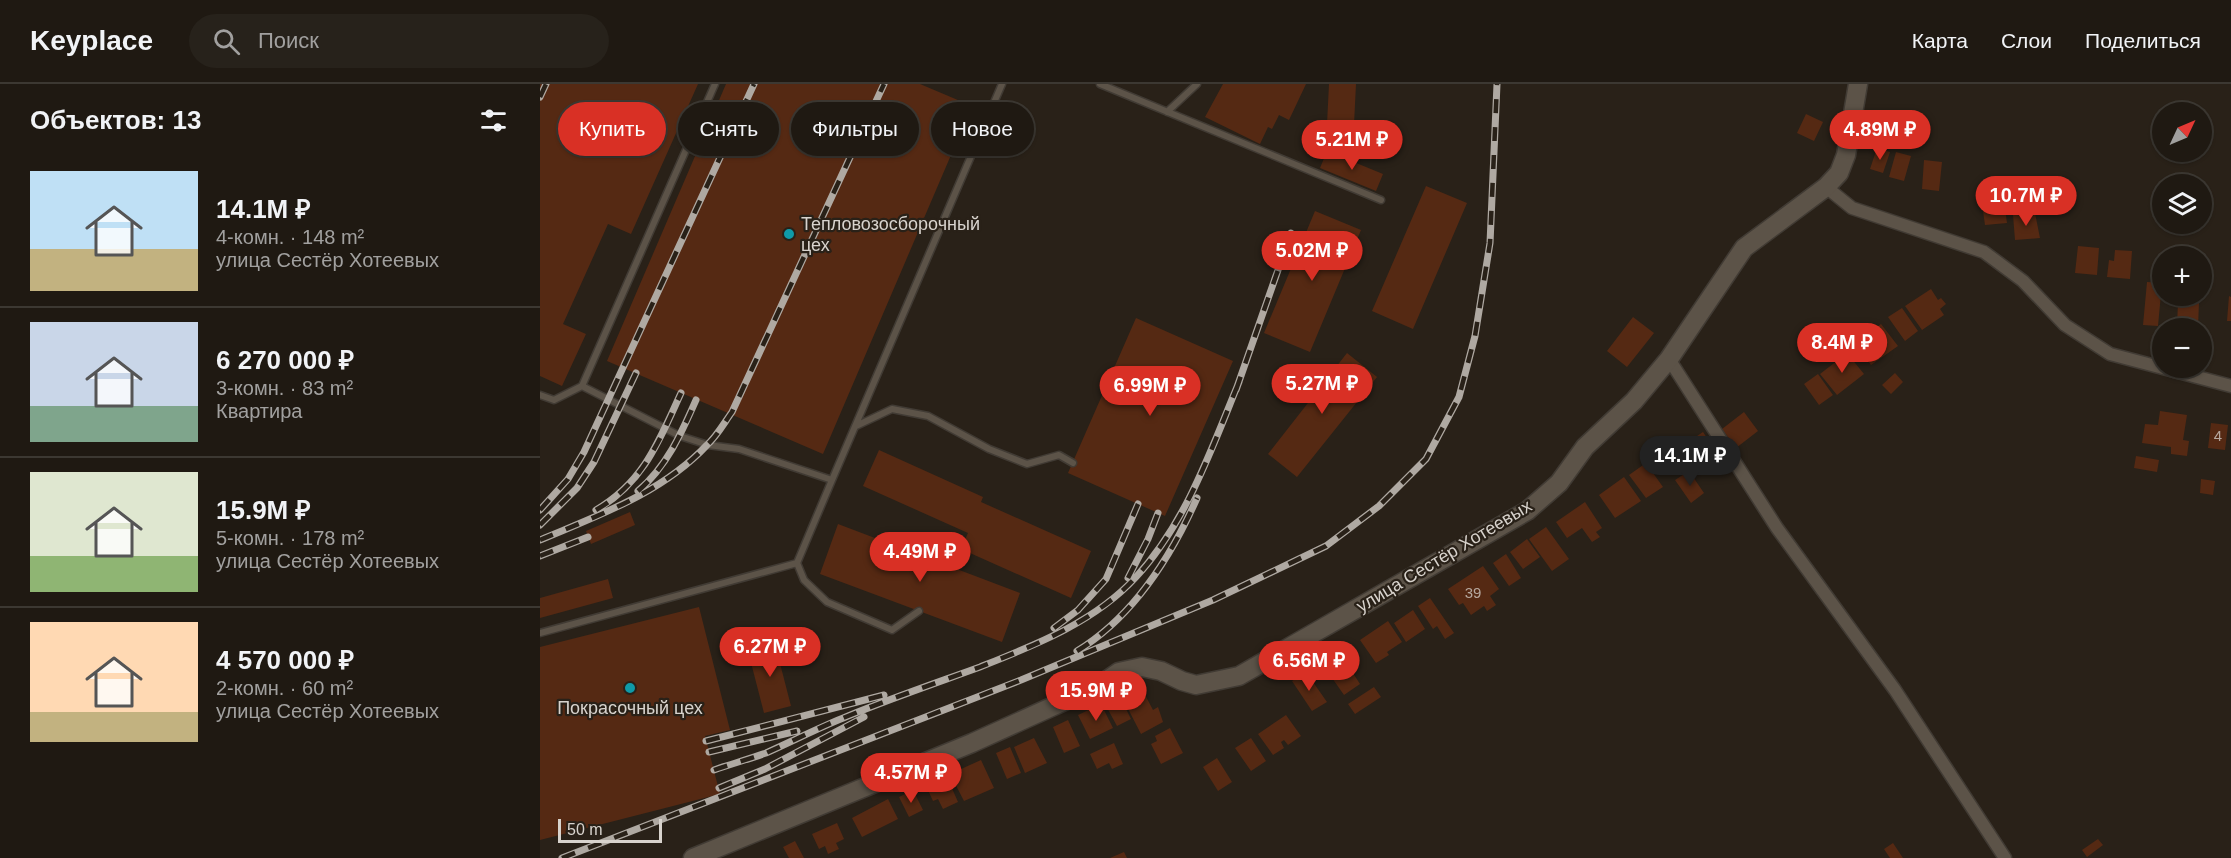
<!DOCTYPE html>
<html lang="ru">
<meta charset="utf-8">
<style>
:root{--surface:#1f1912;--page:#27221b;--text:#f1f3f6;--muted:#a1a09f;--line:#3c3832;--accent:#d93025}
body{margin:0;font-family:Helvetica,sans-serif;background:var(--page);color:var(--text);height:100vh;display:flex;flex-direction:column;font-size:22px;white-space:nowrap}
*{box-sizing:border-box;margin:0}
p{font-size:20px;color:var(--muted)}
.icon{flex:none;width:33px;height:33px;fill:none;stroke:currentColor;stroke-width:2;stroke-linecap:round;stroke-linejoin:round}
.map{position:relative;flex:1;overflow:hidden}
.details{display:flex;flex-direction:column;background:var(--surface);width:540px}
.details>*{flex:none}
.top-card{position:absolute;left:18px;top:18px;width:570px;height:54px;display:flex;gap:12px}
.needle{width:39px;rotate:46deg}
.buttons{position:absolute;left:1612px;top:18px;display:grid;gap:12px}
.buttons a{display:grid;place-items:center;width:60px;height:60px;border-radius:50%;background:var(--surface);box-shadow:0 2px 4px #0004,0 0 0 2px var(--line);font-size:30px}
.scale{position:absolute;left:18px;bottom:15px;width:104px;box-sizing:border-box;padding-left:6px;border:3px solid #d8d3cd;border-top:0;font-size:16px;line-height:21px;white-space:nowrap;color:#d8d3cd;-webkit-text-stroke:4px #292118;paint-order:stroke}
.price{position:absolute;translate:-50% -51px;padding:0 14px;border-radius:21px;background:var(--accent);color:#fff;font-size:20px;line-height:39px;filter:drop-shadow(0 2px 3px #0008)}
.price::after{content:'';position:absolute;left:50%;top:36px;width:18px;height:14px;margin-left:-9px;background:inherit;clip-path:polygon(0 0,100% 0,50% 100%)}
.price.selected{background:#222;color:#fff}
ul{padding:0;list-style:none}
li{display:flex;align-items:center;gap:18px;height:150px;padding:0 30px}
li+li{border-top:2px solid var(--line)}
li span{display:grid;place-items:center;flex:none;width:168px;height:120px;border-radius:0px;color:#555}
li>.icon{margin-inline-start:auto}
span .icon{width:72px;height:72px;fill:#fffc;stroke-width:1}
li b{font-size:26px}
h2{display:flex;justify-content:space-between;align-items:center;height:72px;padding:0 30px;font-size:26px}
.pill{padding:0 21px;border-radius:27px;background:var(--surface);box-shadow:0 2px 4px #0004,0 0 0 2px var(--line);font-size:21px;line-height:54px}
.pill.selected{background:var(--accent);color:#fff}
header{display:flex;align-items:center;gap:36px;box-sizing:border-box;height:84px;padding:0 30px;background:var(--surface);border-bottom:2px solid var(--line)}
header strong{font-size:28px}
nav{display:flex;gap:33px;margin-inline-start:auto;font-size:21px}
.search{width:420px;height:54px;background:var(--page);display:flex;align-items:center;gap:15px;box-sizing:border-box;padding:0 21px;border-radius:33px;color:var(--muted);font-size:22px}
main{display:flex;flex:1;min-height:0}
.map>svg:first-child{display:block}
</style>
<header>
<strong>Keyplace</strong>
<div class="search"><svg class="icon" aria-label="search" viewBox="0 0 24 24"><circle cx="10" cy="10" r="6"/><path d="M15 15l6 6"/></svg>Поиск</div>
<nav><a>Карта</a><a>Слои</a><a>Поделиться</a></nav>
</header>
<main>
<section class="details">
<h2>Объектов: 13<svg class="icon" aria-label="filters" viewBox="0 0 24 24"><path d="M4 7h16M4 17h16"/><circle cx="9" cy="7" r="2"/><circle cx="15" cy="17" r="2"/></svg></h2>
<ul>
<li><span style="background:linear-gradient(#bfe0f5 65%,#c2b280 0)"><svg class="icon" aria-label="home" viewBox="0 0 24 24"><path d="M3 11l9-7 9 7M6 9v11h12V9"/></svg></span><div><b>14.1M ₽</b><p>4-комн. · 148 m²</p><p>улица Сестёр Хотеевых</p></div></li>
<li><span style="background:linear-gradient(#c9d6e8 70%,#7fa58c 0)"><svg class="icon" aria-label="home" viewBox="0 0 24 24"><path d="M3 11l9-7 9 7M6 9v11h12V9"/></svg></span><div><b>6 270 000 ₽</b><p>3-комн. · 83 m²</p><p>Квартира</p></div></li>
<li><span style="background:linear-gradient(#dfe7d0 70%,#8fb573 0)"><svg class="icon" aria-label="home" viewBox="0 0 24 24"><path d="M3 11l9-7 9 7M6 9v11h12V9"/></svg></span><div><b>15.9M ₽</b><p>5-комн. · 178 m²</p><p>улица Сестёр Хотеевых</p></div></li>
<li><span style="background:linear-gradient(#ffd9b3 75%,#c2b280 0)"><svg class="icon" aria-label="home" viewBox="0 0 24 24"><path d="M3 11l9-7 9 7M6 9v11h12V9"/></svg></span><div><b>4 570 000 ₽</b><p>2-комн. · 60 m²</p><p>улица Сестёр Хотеевых</p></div></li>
</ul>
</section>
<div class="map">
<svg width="1691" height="774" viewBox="0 0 1691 774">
<rect width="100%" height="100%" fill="#292118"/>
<path fill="#552913" d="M0,0H158L91,150L68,140L23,240L46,250L22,302L0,292Z
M186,0H380L432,22L283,370L67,277Z
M683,0H766L749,36L739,31L732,45L728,43L720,60L665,33Z
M789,0H816L813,61L786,60Z
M1266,30L1283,38L1274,57L1257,49Z
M1331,36L1346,40L1340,60L1325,56Z
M1337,64L1350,68L1343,89L1330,85Z
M787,67L843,90L836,107L780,84Z
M1356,68L1371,72L1364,97L1349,93Z
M1384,76L1402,78L1399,107L1382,105Z
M886,102L927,119L873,245L832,227Z
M1463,110L1467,139L1445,141L1441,113Z
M775,127L821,146L770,268L724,249Z
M1495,129L1500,154L1475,156L1473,131Z
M1538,162L1559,164L1557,191L1535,189Z
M1575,166L1592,167L1590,195L1567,193L1569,176L1574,177Z
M1607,198L1622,199L1618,242L1603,241Z
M1391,205L1398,216L1401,214L1406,220L1400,225L1404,231L1382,246L1365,222Z
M1689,212L1691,213V237H1687Z
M1638,217L1659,218L1658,244H1637Z
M1362,224L1378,247L1365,257L1348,233Z
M1093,233L1114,249L1087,283L1067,267Z
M596,234L693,277L625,432L528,389Z
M1341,240L1358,262L1331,281L1315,259Z
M807,269L837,293L757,393L728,370Z
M1307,269L1324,290L1297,311L1280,290Z
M1355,289L1363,298L1351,310L1342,301Z
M1278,290L1293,311L1279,321L1264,300Z
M1620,327L1647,331L1643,356L1649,357L1647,372L1631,370V363L1602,359L1605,340L1618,341Z
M1204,328L1218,347L1196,364L1182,345Z
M1671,339L1688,341L1685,366L1668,364Z
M1163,348L1180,373L1159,387L1142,362Z
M1135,364L1149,384L1139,391L1125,371Z
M339,366L443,413L441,418L551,467L531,514L421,465L428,449L323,402Z
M1596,372L1619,376L1617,388L1594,384Z
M1106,379L1123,403L1106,414L1089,391Z
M1149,387L1164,409L1151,419L1135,396Z
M1084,393L1101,417L1075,434L1059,411Z
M1661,395L1675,397L1673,411L1660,409Z
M1045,418L1062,444L1056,448L1060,453L1052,458L1042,444L1027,454L1016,438Z
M90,428L95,441L51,460L46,447Z
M298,440L480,509L462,558L280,490Z
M1006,443L1029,475L1012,487L989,455Z
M987,455L1000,473L983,485L970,468Z
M966,470L981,494L969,502L953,479Z
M943,482L959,505L950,512L956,521L947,527L944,522L931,531L923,519L919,521L908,505Z
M68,495L73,514L0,534V514Z
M890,514L914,549L905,555L897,542L893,545L878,522Z
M159,523L190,646L165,652L180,710L0,756V563Z
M873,526L885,545L866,558L854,539Z
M848,537L862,558L847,568L849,571L836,579L820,556Z
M235,560L251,622L224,629L208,567Z
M807,580L820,600L804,611L790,591Z
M766,588L787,618L772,627L752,597Z
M601,603L613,626L618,623L623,638L601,650L582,613Z
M834,603L841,613L815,630L808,620Z
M580,613L591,635L577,642L565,620Z
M561,620L573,644L550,655L538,631Z
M746,631L761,652L748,661L744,656L741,658L744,664L733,671L718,650Z
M528,636L540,662L524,669L513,643Z
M630,644L643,669L621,680L611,660L617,657L615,652Z
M494,654L507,679L485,689L474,663Z
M711,654L726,677L711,687L695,664Z
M574,659L583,680L572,685L569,679L557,685L550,670Z
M470,663L481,689L467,695L456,669Z
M677,674L692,698L678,707L663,683Z
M441,676L454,704L424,717L410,690Z
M407,693L418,718L403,725L398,715L393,717L386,702Z
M373,706L383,726L369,733L359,713Z
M348,715L358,735L322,753L312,734Z
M297,739L304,755L296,759L299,765L288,770L285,762L279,765L272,750Z
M1558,755L1563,761L1547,773L1542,766Z
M255,757L264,774H249L243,763Z
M1353,759L1363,774H1350L1344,765Z
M584,768L587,774H570Z"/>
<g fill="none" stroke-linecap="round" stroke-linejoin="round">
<g stroke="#413b34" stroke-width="9">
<path id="lane" d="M560,0L841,116
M627,28L657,0
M42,302L175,0
M0,311L14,316L42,302L140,352L168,361L199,365L292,396L257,479L0,549
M316,342L352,325L388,332L449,365L487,380L519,371L533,379
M292,396L462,0
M257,479L264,496L287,518L352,546L379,527"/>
</g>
<g stroke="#413b34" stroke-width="15">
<path id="street" d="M1286,103L1312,124L1444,168L1483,197L1525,241L1570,270L1691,302
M1129,275L1237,444L1355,606L1465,774"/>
</g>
<g stroke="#413b34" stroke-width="21">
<path id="secondary" d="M153,774L432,659L560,601L579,588L602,583L621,587L642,597L656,601L699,592L987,427L1019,399L1045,363L1094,317L1129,275L1204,164L1286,103L1299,89L1306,71L1318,0"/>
</g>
<use href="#lane" stroke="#5c5348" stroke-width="6"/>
<use href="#street" stroke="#5c5348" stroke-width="12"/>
<use href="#secondary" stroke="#5c5348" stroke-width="18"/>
<g stroke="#afa9a2" stroke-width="7">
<path id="rail" d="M0,13L6,0
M696,306L751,149
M98,407C127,382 141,350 156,316
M0,426L28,395L44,368L214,0
M56,426C104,398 119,357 141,309
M0,441L37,404L54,378L96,289
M0,456C59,431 122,409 167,361C177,352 184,339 192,328L344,0
M0,472L48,453
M588,494L608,455L618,429
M514,544L538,526L566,495L598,420
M537,567C593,533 631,473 657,414
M166,657L344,611
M169,668L257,647
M174,686C191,680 209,675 226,669C253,657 280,643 308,632C352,614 396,599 440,583C495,561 555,538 596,493C646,439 671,366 699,298
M179,704L225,685L324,633
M22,774L481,596L673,516L786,462L839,422L886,375L919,313L935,252L950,159L957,0"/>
</g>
<use href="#rail" stroke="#292118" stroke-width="4.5" stroke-dasharray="14" stroke-linecap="butt"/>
</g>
<g fill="#0f9aa8" stroke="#292118" stroke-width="2">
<circle cx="249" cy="150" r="6"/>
<circle cx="90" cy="604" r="6"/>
</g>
<g text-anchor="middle" stroke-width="4.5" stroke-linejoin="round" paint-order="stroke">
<g font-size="15" fill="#b7a89e">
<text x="1678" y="357">4</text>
<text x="933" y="514">39</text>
</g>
<g font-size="18" fill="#d8d3cd" stroke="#292118" text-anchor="start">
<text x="261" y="146">Тепловозосборочный<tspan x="261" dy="21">цех</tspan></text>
<text x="90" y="630" text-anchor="middle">Покрасочный цех</text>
</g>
<g font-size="18" fill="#d8d3cd" stroke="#292118">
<text transform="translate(904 472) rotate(-31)" y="6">улица Сестёр Хотеевых</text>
</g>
</g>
</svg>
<div class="buttons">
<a><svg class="needle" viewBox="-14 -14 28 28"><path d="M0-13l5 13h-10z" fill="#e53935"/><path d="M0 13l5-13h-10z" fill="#a1a09f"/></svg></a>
<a><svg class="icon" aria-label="layers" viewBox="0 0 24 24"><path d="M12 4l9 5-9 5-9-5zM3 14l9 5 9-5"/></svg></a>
<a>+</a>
<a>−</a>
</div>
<div class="scale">50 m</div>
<b class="price" style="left:1340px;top:77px">4.89M ₽</b>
<b class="price" style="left:812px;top:87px">5.21M ₽</b>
<b class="price" style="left:1486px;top:143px">10.7M ₽</b>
<b class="price" style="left:772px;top:198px">5.02M ₽</b>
<b class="price" style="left:1302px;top:290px">8.4M ₽</b>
<b class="price" style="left:782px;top:331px">5.27M ₽</b>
<b class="price" style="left:610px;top:333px">6.99M ₽</b>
<b class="price selected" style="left:1150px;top:403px">14.1M ₽</b>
<b class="price" style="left:380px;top:499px">4.49M ₽</b>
<b class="price" style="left:230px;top:594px">6.27M ₽</b>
<b class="price" style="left:769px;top:608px">6.56M ₽</b>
<b class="price" style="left:556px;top:638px">15.9M ₽</b>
<b class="price" style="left:371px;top:720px">4.57M ₽</b>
<div class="top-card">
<a class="pill selected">Купить</a>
<a class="pill">Снять</a>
<a class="pill">Фильтры</a>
<a class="pill">Новое</a>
</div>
</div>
</main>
